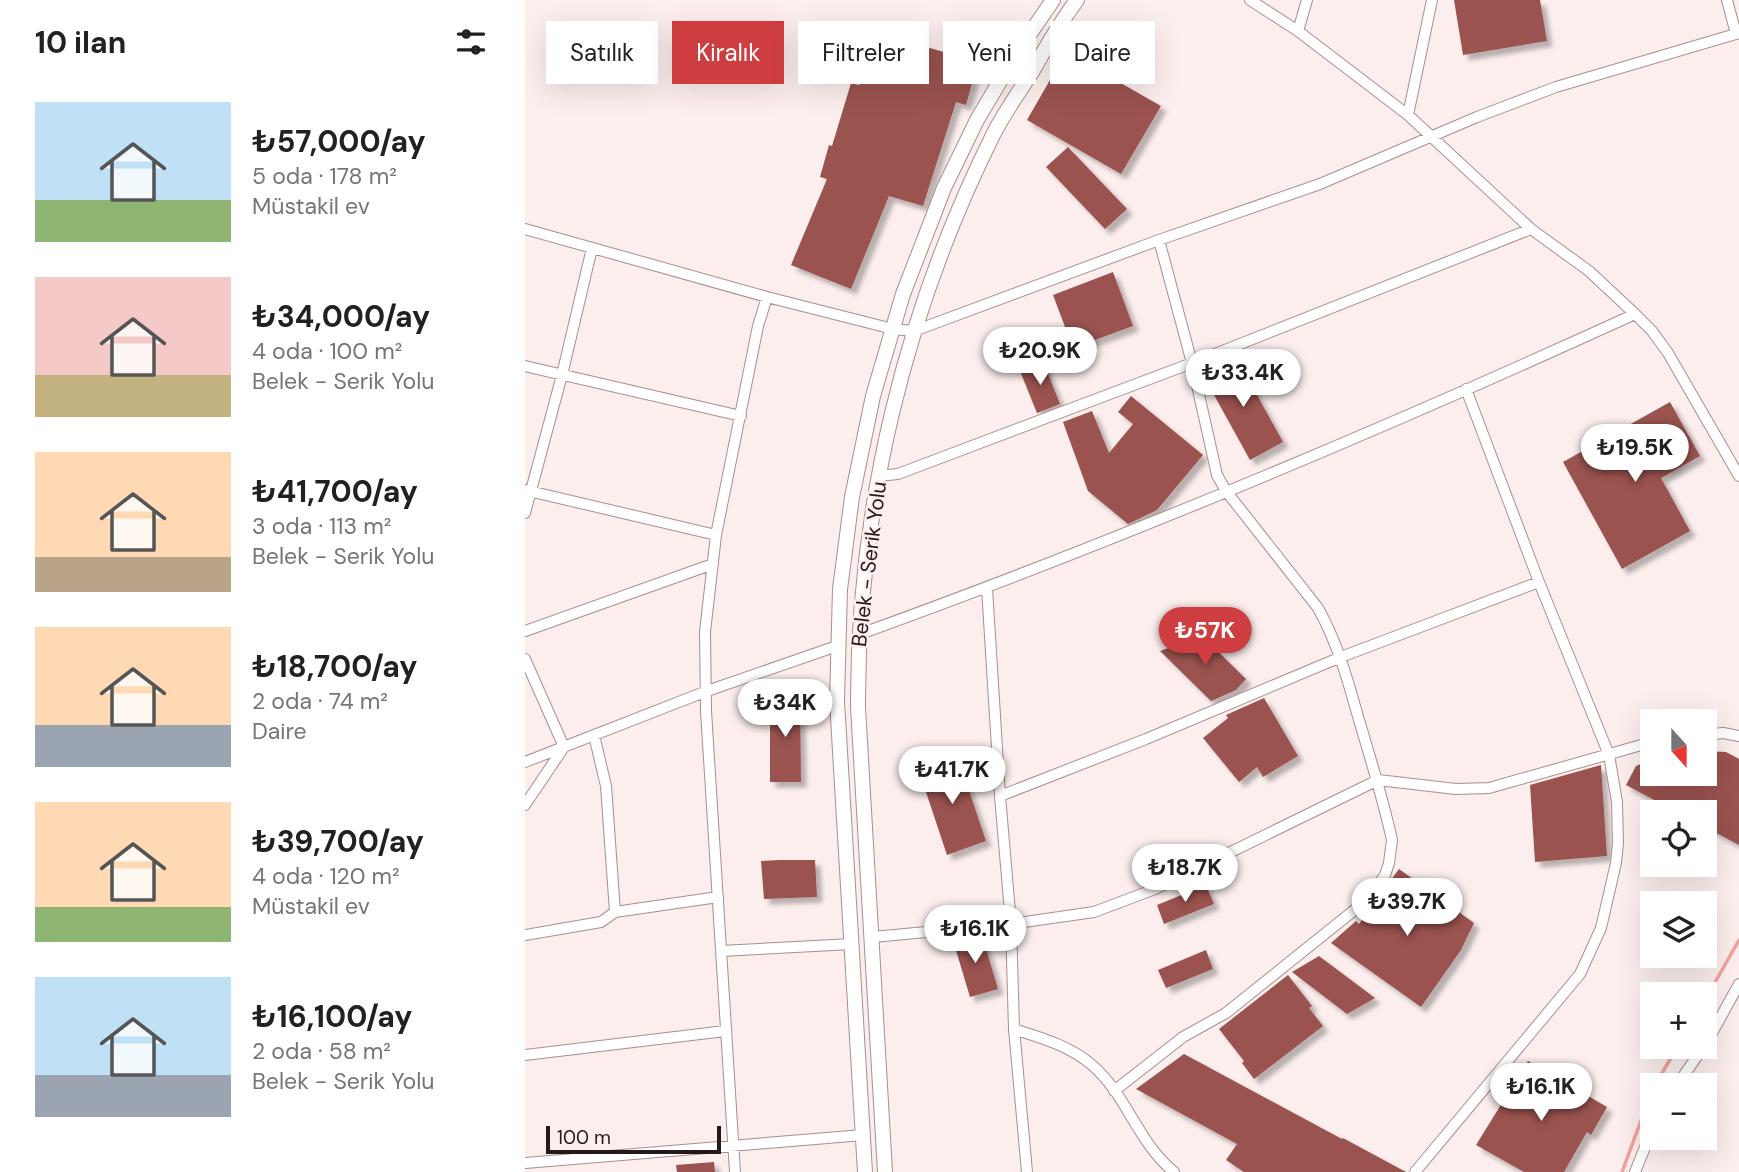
<!DOCTYPE html>
<html lang="tr">
<meta charset="utf-8">
<style>
:root{--surface:#fff;--page:#f2f2f2;--text:#202124;--muted:#757577;--accent:#ce3e41}
body{margin:0;font-family:"DM Sans",sans-serif;background:var(--page);color:var(--text);height:100vh;display:flex;flex-direction:column;font-size:26px;white-space:nowrap}
*{box-sizing:border-box;margin:0}
p{font-size:23px;color:var(--muted)}
.icon{flex:none;width:38px;height:38px;fill:none;stroke:currentColor;stroke-width:2;stroke-linecap:round;stroke-linejoin:round}
.map{position:relative;flex:1;overflow:hidden}
.details{display:flex;flex-direction:column;background:var(--surface);width:525px}
.details>*{flex:none}
.banner{position:absolute;left:21px;top:21px;width:665px;height:63px;display:flex;gap:14px}
.needle{width:46px;rotate:159deg}
.tools{position:absolute;left:1115px;top:709px;display:grid;gap:14px}
.tools a{display:grid;place-items:center;width:77px;height:77px;border-radius:0px;background:var(--surface);box-shadow:0 7px 28px #0002;font-size:35px}
.scale{position:absolute;left:21px;bottom:18px;width:175px;box-sizing:border-box;padding-left:7px;border:4px solid #241918;border-top:0;font-size:19px;line-height:24px;white-space:nowrap;color:#241918;-webkit-text-stroke:5px #fbeeed;paint-order:stroke}
.price{position:absolute;translate:-50% -60px;padding:0 16px;border-radius:24px;background:#fff;color:#222;font-size:23px;line-height:46px;filter:drop-shadow(0 2px 4px #0008)}
.price::after{content:'';position:absolute;left:50%;top:42px;width:21px;height:16px;margin-left:-10px;background:inherit;clip-path:polygon(0 0,100% 0,50% 100%)}
.price.active{background:var(--accent);color:#fff}
ul{padding:0;list-style:none}
li{display:flex;align-items:center;gap:21px;height:175px;padding:0 35px}
li span{display:grid;place-items:center;flex:none;width:196px;height:140px;border-radius:0px;color:#555}
li>.icon{margin-inline-start:auto}
span .icon{width:84px;height:84px;fill:#fffc;stroke-width:1}
li b{font-size:30px}
h2{display:flex;justify-content:space-between;align-items:center;height:84px;padding:0 35px;font-size:30px}
.chip{padding:0 24px;border-radius:0px;background:var(--surface);box-shadow:0 7px 28px #0002;font-size:24px;line-height:63px}
.chip.active{background:var(--accent);color:#fff}
main{display:flex;flex:1;min-height:0}
.map>svg:first-child{display:block}
</style>
<main>
<section class="details">
<h2>10 ilan<svg class="icon" aria-label="filters" viewBox="0 0 24 24"><path d="M4 7h16M4 17h16"/><circle cx="9" cy="7" r="2"/><circle cx="15" cy="17" r="2"/></svg></h2>
<ul>
<li><span style="background:linear-gradient(#bfe0f5 70%,#8fb573 0)"><svg class="icon" aria-label="home" viewBox="0 0 24 24"><path d="M3 11l9-7 9 7M6 9v11h12V9"/></svg></span><div><b>₺57,000/ay</b><p>5 oda · 178 m²</p><p>Müstakil ev</p></div></li>
<li><span style="background:linear-gradient(#f6c9c9 70%,#c2b280 0)"><svg class="icon" aria-label="home" viewBox="0 0 24 24"><path d="M3 11l9-7 9 7M6 9v11h12V9"/></svg></span><div><b>₺34,000/ay</b><p>4 oda · 100 m²</p><p>Belek - Serik Yolu</p></div></li>
<li><span style="background:linear-gradient(#ffd9b3 75%,#b9a48a 0)"><svg class="icon" aria-label="home" viewBox="0 0 24 24"><path d="M3 11l9-7 9 7M6 9v11h12V9"/></svg></span><div><b>₺41,700/ay</b><p>3 oda · 113 m²</p><p>Belek - Serik Yolu</p></div></li>
<li><span style="background:linear-gradient(#ffd9b3 70%,#9aa5b1 0)"><svg class="icon" aria-label="home" viewBox="0 0 24 24"><path d="M3 11l9-7 9 7M6 9v11h12V9"/></svg></span><div><b>₺18,700/ay</b><p>2 oda · 74 m²</p><p>Daire</p></div></li>
<li><span style="background:linear-gradient(#ffd9b3 75%,#8fb573 0)"><svg class="icon" aria-label="home" viewBox="0 0 24 24"><path d="M3 11l9-7 9 7M6 9v11h12V9"/></svg></span><div><b>₺39,700/ay</b><p>4 oda · 120 m²</p><p>Müstakil ev</p></div></li>
<li><span style="background:linear-gradient(#bfe0f5 70%,#9aa5b1 0)"><svg class="icon" aria-label="home" viewBox="0 0 24 24"><path d="M3 11l9-7 9 7M6 9v11h12V9"/></svg></span><div><b>₺16,100/ay</b><p>2 oda · 58 m²</p><p>Belek - Serik Yolu</p></div></li>
</ul>
</section>
<div class="map">
<svg width="1214" height="1172" viewBox="0 0 1214 1172">
<defs>
<filter id="shadow"><feDropShadow dx="5.5" dy="5.5" stdDeviation="2" flood-color="#0004"/></filter>
</defs>
<rect width="100%" height="100%" fill="#fbeeed"/>
<g fill="none" stroke-linecap="round" stroke-linejoin="round">
<path stroke="#f2a29c" stroke-width="3.5" d="M1180,1000L1214,940
M1130,1085L1153,1046
M1097,1172L1127,1091"/>
</g>
<path fill="#9a524f" filter="url(#shadow)" d="M929,0H1015L1022,41L938,55Z
M350,32L453,62L441,105L431,102L398,206L364,196L326,289L266,265L302,179L295,177L304,145L307,146L326,83L334,85Z
M541,52L636,106L596,174L502,120Z
M543,147L602,209L580,229L521,167Z
M588,272L608,326L548,348L528,295Z
M711,357L758,442L725,460L678,375Z
M518,361L535,404L512,413L495,371Z
M606,396L678,455L632,510L603,524L563,491L538,422L567,411L584,453L608,424L593,412Z
M1145,402L1175,456L1136,478L1165,531L1097,569L1038,462Z
M670,629L721,679L711,690L686,701L635,651L655,644Z
M275,695L276,782H245V696Z
M739,698L773,756L738,777L732,767L714,782L678,738L703,718L701,715Z
M1180,751L1201,752L1214,759V845L1180,827V812H1152L1101,785L1111,766L1127,759V774H1180Z
M433,758L461,841L422,855L394,771Z
M1076,765L1082,856L1010,862L1005,785Z
M255,860H290L292,897L239,899L236,861Z
M874,869L949,923L936,950L896,1007L806,943L831,921L834,924Z
M681,885L689,904L639,924L632,905Z
M450,913L452,919L422,922V921Z
M457,935L473,989L445,997L427,937Z
M681,950L688,969L641,988L633,970Z
M794,956L850,998L822,1014L767,972Z
M763,975L787,1006L784,1008L798,1026L729,1079L717,1063L719,1061L694,1029Z
M659,1054L817,1139L818,1138L881,1172H719L701,1160L712,1144L611,1089Z
M1003,1061L1082,1107L1066,1135L1062,1132L1039,1172H999L951,1145Z
M189,1162L190,1172H152L151,1165Z"/>
<g fill="none" stroke-linecap="round" stroke-linejoin="round">
<g stroke="#ab8e8b" stroke-width="12">
<path id="street" d="M725,0L773,31L883,115L1006,229L1064,271L1110,314L1127,331L1143,353L1214,476
M1202,0L1211,34
M773,31L782,0
M883,115L907,0
M0,229L242,297L368,329L389,331L634,240L795,184L952,117L1031,87L1214,33
M0,366L216,416
M353,476L373,474L667,363L1006,229
M0,490L191,535
M0,513L37,375L67,248
M462,588L475,796L486,924L489,1029L502,1172
M0,631L188,564
M335,634C598,539 856,430 1110,314
M0,659L39,747
M69,735L81,786L90,912
M1180,735L1198,733L1214,736
M0,762L182,691L312,646
M475,796L621,739L816,657L1014,582
M0,805L39,747
M0,935L76,922L90,912L193,897
M348,937L486,924L569,912L630,889L853,780L931,789L964,788L1127,742
M196,951L327,944
M489,1029C517,1038 545,1046 567,1065C602,1095 613,1143 649,1172
M0,1055L200,1031
M1152,1085L1182,1042L1214,984
M589,1091L658,1037L701,1013L842,900L860,875L864,863L867,840C858,799 846,760 834,720C823,681 813,644 793,608L701,491L692,475L667,363L634,240
M0,1163L338,1135
M210,1172L181,711L180,632L191,535L233,326L242,297
M890,1172L1055,974L1076,928L1091,863L1093,843L1092,802L1084,755L1014,582L941,389
M1110,1172L1127,1130"/>
</g>
<g stroke="#ab8e8b" stroke-width="16">
<path id="secondary" d="M340,1172L312,701L315,589L327,497L348,396L378,294L419,188L452,120L491,54L528,0
M360,1172L333,707C332,508 380,312 468,135C479,113 494,92 507,72C521,47 535,23 552,0"/>
</g>
<use href="#street" stroke="#fff" stroke-width="10"/>
<use href="#secondary" stroke="#fff" stroke-width="14"/>
</g>
<g text-anchor="middle" stroke-width="5" stroke-linejoin="round" paint-order="stroke">
<g font-size="21" fill="#241918" stroke="#fbeeed">
<text transform="translate(344 564) rotate(-83)" y="7">Belek - Serik Yolu</text>
</g>
</g>
</svg>
<div class="tools">
<a><svg class="needle" viewBox="-14 -14 28 28"><path d="M0-13l5 13h-10z" fill="#e53935"/><path d="M0 13l5-13h-10z" fill="#757577"/></svg></a>
<a><svg class="icon" aria-label="locate" viewBox="0 0 24 24"><circle cx="12" cy="12" r="6"/><path d="M12 2v4M12 18v4M2 12h4M18 12h4"/></svg></a>
<a><svg class="icon" aria-label="layers" viewBox="0 0 24 24"><path d="M12 4l9 5-9 5-9-5zM3 14l9 5 9-5"/></svg></a>
<a>+</a>
<a>−</a>
</div>
<div class="scale">100 m</div>
<b class="price" style="left:515px;top:387px">₺20.9K</b>
<b class="price" style="left:718px;top:409px">₺33.4K</b>
<b class="price" style="left:1110px;top:484px">₺19.5K</b>
<b class="price active" style="left:680px;top:667px">₺57K</b>
<b class="price" style="left:260px;top:739px">₺34K</b>
<b class="price" style="left:427px;top:806px">₺41.7K</b>
<b class="price" style="left:660px;top:904px">₺18.7K</b>
<b class="price" style="left:882px;top:938px">₺39.7K</b>
<b class="price" style="left:450px;top:965px">₺16.1K</b>
<b class="price" style="left:1016px;top:1123px">₺16.1K</b>
<div class="banner">
<a class="chip">Satılık</a>
<a class="chip active">Kiralık</a>
<a class="chip">Filtreler</a>
<a class="chip">Yeni</a>
<a class="chip">Daire</a>
</div>
</div>
</main>
